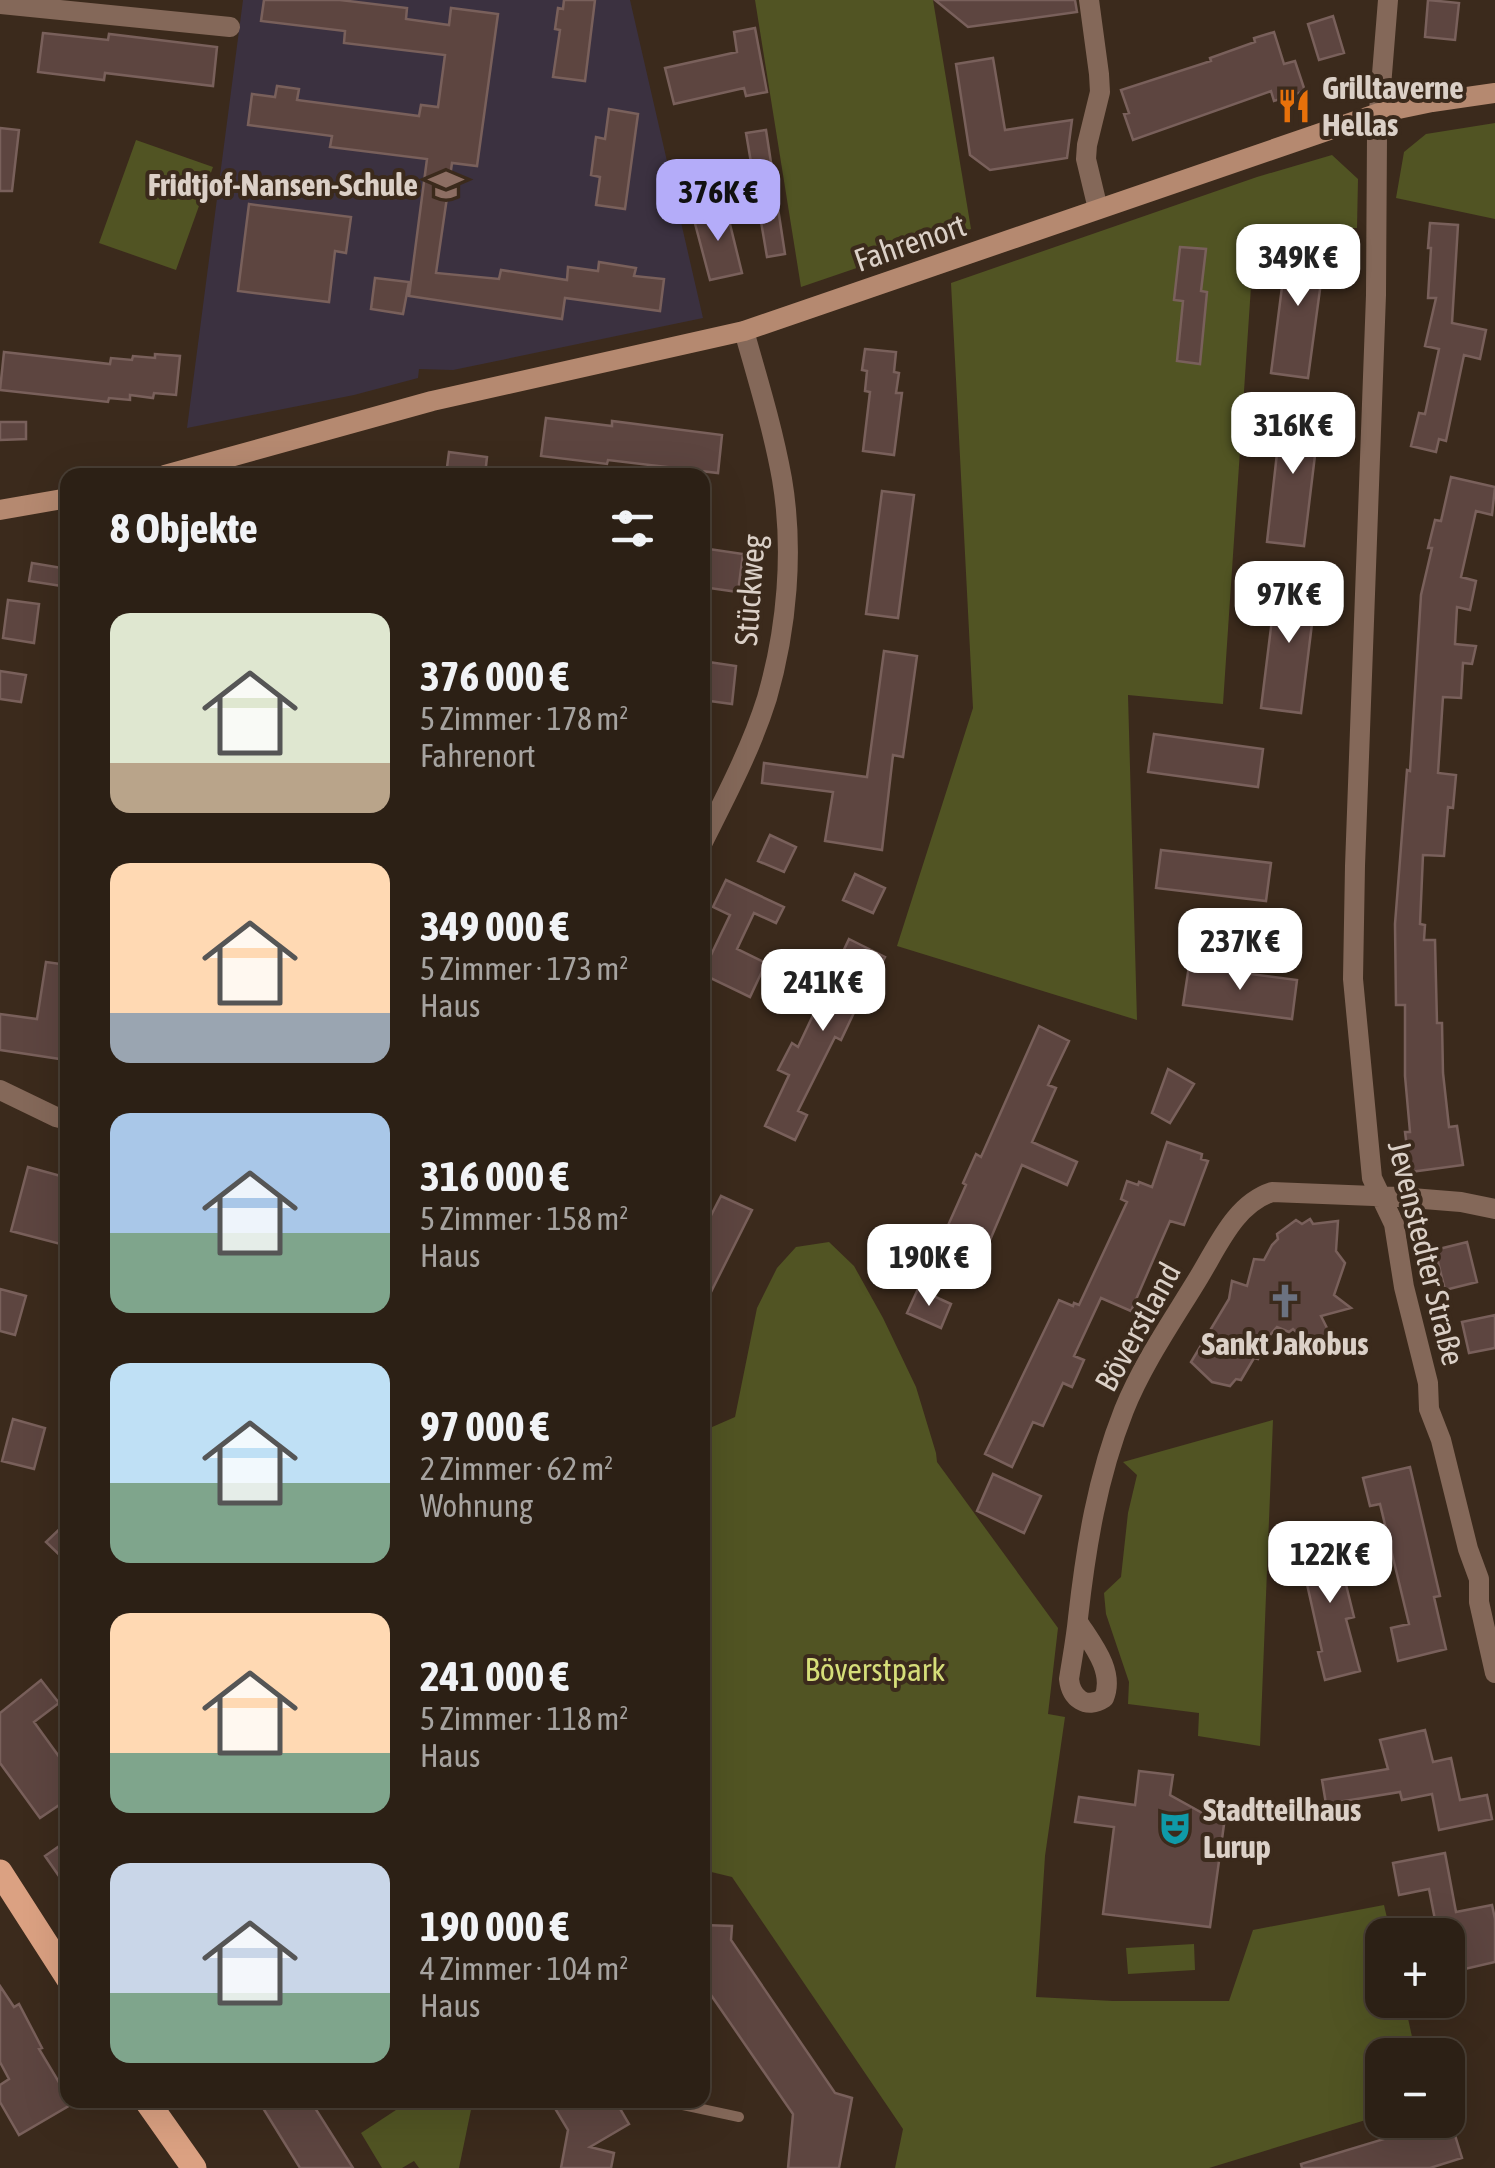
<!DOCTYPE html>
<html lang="de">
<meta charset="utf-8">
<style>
:root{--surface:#2c2015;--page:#382d22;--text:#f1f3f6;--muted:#a6a3a0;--line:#483e34;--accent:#b4acf9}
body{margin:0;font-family:"Asap Condensed",sans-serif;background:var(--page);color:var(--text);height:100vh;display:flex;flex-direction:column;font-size:38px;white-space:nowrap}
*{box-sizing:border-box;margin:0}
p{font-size:32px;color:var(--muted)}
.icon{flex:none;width:55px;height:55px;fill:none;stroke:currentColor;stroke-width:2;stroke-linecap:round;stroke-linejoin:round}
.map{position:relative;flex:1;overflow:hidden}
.side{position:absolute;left:60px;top:468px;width:650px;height:1640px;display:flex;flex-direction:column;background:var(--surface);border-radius:20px;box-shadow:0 10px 40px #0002,0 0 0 2px var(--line)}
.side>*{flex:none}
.fabs{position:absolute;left:1365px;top:1918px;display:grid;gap:20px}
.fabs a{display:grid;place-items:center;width:100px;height:100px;border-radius:20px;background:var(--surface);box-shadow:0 10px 40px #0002,0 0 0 2px var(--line);font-size:50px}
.price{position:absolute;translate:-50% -85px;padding:0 22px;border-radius:20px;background:#fff;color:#222;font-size:32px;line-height:65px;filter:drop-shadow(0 2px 5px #0008)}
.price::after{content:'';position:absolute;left:50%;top:60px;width:30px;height:22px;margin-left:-15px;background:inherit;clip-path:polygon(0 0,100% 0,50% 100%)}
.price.active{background:var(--accent);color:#111}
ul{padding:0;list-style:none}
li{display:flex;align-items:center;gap:30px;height:250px;padding:0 50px}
li span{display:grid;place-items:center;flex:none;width:280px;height:200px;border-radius:20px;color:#555}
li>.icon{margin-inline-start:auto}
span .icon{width:120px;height:120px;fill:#fffc;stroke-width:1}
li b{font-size:42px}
h2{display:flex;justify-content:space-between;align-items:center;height:120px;padding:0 50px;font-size:42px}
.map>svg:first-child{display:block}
</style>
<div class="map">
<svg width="1495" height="2168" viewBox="0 0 1495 2168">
<rect width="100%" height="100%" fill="#3b2a1c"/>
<path fill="#3b3140" d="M243,0H630L703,318L453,370L419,369L418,378L354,395L187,428Z"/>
<path fill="#515423" d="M755,0H933L971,229L801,287Z
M1495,123V219L1396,198L1404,152L1426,134Z
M136,140L213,167L176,270L99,243Z
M1332,155L1358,179L1357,228L1255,227L1223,704L1128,695L1137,1020L897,946L973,708L951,283L1257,177Z
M829,1242L854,1266L883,1318L916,1387L936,1453L937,1462L1058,1628L1048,1714L1065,1717L1045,1856L1036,1997L1113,2001H1229L1253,1930L1384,1905L1391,1935H1382V2000H1404L1416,2055H1382V2115L1209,2168H895L903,2129L732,1877L703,1870V1431L735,1417L757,1308L777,1268L796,1247Z
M1273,1420L1260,1746L1198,1736L1199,1713L1128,1704L1129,1682L1106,1614L1104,1593L1121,1577L1128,1513L1137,1475L1123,1462Z
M1194,1944L1195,1970L1128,1974L1126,1948Z
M434,2100H473L459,2168H419L414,2161L402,2168H382L361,2133L399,2108H422Z"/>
<path fill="#5d4540" stroke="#79605b" stroke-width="2.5" d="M264,0H340L407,8L406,19L449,25L451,8L498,14L477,166L452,163L436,273L499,279L501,270L567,280L568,267L598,271L599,262L636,268L634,276L664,279L660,311L565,298L562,319L409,296L427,159L330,147L332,136L248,125L252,94L275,97L277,86L299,89L297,100L419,116L421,105L438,107L445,55L344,43L345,31L261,21Z
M564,0H595L585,81L553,77L560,30L555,29L558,8L563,9Z
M935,0H1075L1077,12L968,27Z
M1428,0L1459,3L1455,40L1425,37Z
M1333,16L1344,53L1319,60L1308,24Z
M755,28L767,92L746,96L744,88L674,104L665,68L737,52L734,32Z
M1274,32L1284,64L1295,61L1305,91L1274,101L1271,91L1133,140L1124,114L1129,113L1121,90L1211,61L1210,58L1255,42L1254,38Z
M43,33L108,40L109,34L217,47L213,86L105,73L104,80L38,72Z
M993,58L1005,130L1072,120L1067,158L990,170L970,155L956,64Z
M609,109L638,114L625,209L596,205L600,177L591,175L596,137L605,139Z
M0,128L19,130L12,191H0Z
M766,130L785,254L767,257L746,133Z
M249,204L351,217L346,253L335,251L329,302L238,291Z
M726,208L742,273L710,280L693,216Z
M1430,223L1458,225L1452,323L1486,330L1480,359L1464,355L1446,441L1439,439L1436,452L1411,446L1419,413L1425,414L1439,349L1425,346L1436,298H1428L1431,248H1428Z
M1288,240L1326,245L1308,378L1271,373Z
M1180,247L1206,249L1201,291L1207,292L1200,364L1177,361L1183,301L1174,300Z
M375,278L409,282L403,314L371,309Z
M865,349L896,352L894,372L899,373L896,393H902L894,455L863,451L870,392L865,391L867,371L862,370Z
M4,352L110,364L111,358L132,360L133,356L155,358V354L180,356L176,395L154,393L153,398L130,395V400L109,398L108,402L0,390Z
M1282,409L1320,414L1304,546L1267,542Z
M546,418L612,426V421L722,435L718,473L608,460L607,464L541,456Z
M0,422H26V439L0,440Z
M449,452L487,457L485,475H446Z
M1451,477L1495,487L1492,515L1476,511L1461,577L1476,581L1470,610L1457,607L1455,644L1476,646L1472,664L1463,663L1461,698L1443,697L1438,773L1456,775L1453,808L1448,807L1444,856L1423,855L1420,924L1425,925L1424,940H1435L1437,1023H1442L1443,1073L1449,1127L1457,1126L1463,1165L1410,1172L1405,1132H1410L1405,1076V1005H1396L1395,924L1407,770L1410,771L1421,595L1432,548H1428L1435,520L1441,521Z
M882,491L914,495L898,618L866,614Z
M702,548L743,554L738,592L702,587Z
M32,563L68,569V587L29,581Z
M1277,579L1317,583L1301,713L1261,708Z
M8,600L39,604L34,643L3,638Z
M884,651L917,656L903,757L893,755L882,850L825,841L833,792L762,783L764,763L867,777Z
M702,661L736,666L732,704L702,700Z
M0,671L26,675L21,702L0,699Z
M1154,734L1263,749L1258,787L1148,772Z
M770,835L796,847L784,872L758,861Z
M1161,850L1271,863L1266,901L1156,888Z
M855,874L885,888L873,913L843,900Z
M726,880L784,907L776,923L754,913L737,949L766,963L750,997L702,974L730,915L713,907Z
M849,939L885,957L872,982L869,981L841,1040L835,1037L798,1111L807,1115L795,1140L765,1126L789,1075L778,1070L792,1043L798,1047Z
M46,962L68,965V1009L60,1059L0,1050V1014L37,1019Z
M1189,966L1297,980L1292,1019L1183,1005Z
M1039,1026L1069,1041L1048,1085L1056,1088L1032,1142L1077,1162L1067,1185L1022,1165L987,1247L946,1230L966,1185L963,1183L976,1154L981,1157Z
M1168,1069L1194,1084L1170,1123L1152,1113Z
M1167,1142L1202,1154L1201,1159L1208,1161L1184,1225L1170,1221L1131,1311L1101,1298L1074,1356L1084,1360L1072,1387L1063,1383L1043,1426L1033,1422L1012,1467L985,1454L1059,1300L1073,1306L1074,1303L1079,1305L1127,1202L1121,1199L1127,1181L1138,1185L1139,1182L1152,1187Z
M28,1167L68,1178V1246L11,1231Z
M721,1196L752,1210L702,1310V1233Z
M1310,1219L1313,1224L1338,1221L1336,1251L1345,1263L1334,1295L1351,1308L1321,1316L1331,1336L1310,1344L1293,1329L1289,1332L1277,1327L1263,1343L1258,1359L1254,1358L1241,1380L1236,1379L1230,1386L1212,1382L1191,1362L1229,1299L1232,1281L1247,1286L1254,1259L1264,1260L1272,1245L1278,1239L1277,1234L1296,1220L1302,1224Z
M1467,1242L1477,1282L1445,1290L1435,1250Z
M0,1289L26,1296L15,1335L0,1331Z
M918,1289L951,1304L941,1328L907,1313Z
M1495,1315V1348L1469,1353L1462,1322Z
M13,1419L45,1428L34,1469L2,1461Z
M1410,1467L1440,1596L1434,1597L1446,1649L1398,1661L1391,1628L1409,1624L1380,1504L1370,1506L1363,1478Z
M993,1474L1041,1496L1024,1533L977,1511Z
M68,1521V1563L46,1542Z
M1334,1536L1354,1617L1346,1619L1360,1671L1325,1680L1318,1652L1322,1651L1298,1544Z
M41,1680L59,1703L34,1722L68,1769V1799L40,1818L0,1763V1713Z
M1425,1730L1433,1762L1451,1758L1460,1800L1487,1795L1492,1819L1439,1830L1432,1794L1402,1800L1400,1792L1326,1804L1322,1780L1388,1769L1380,1740Z
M1139,1771L1173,1775L1170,1795L1206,1815L1225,1817L1210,1927L1103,1914L1114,1827L1075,1822L1079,1797L1135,1805Z
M68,1840V1889L45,1856Z
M1445,1853L1456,1912L1492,1905L1495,1919V1962L1456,1971L1448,1935H1438L1429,1889L1399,1895L1393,1863Z
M702,1925L732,1926L731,1940L835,2093L852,2098L839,2168H788L793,2114L702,1982Z
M0,1986L14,2007L19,2004L42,2048L39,2049L72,2104L19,2135L0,2102V2085L9,2079L0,2062Z
M258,2100H310L353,2168H300Z
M550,2100H615L629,2124L590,2147L614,2153L611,2168H561L568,2130Z
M1450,2119L1462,2158L1430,2168H1302L1301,2164Z"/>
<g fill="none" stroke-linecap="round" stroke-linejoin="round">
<path stroke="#846859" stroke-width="10" d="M678,2100L683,2105L739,2117"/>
<path stroke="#846859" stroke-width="20" d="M1089,0L1099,74L1100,92L1087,145L1086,159L1098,209
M1388,0L1377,136L1376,295L1355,866L1353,979L1372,1178L1394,1224L1404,1287L1428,1383L1429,1409L1441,1440L1468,1549L1479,1579V1602L1495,1673
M0,4L230,27
M702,844C726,796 751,749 767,698C787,629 794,550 782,479C773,429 758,380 744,331
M0,1090L56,1117L68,1120
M1078,1622C1092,1644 1115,1671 1104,1698C1086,1710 1071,1698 1069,1679C1072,1659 1076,1639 1078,1618C1086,1547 1097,1478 1124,1410C1143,1363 1173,1320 1199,1277C1218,1246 1235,1204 1272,1192L1399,1197L1461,1202L1495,1209"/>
<path stroke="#b58970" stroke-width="20" d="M165,475L432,401L744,331L1379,113L1432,102L1495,93
M0,510L68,498"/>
<path stroke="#dba182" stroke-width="25" d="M0,1872L68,1978
M146,2100L194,2168"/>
</g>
<defs>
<g id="restaurant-bare" transform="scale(2.7)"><path d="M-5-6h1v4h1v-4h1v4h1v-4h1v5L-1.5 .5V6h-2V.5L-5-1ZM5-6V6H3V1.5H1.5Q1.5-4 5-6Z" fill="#e8710a" stroke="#3b2a1c" stroke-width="2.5" paint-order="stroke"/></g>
<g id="school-bare" transform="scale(2.7)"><path d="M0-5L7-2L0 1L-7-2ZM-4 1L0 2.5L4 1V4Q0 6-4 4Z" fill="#8d6e63" stroke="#3b2a1c" stroke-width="2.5" paint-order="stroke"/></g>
<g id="church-bare" transform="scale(2.7)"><path d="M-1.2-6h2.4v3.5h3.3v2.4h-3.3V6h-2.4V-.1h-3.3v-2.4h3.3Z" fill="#6b7280" stroke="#3b2a1c" stroke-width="2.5" paint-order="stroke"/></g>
<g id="theatre-bare" transform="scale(2.7)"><path d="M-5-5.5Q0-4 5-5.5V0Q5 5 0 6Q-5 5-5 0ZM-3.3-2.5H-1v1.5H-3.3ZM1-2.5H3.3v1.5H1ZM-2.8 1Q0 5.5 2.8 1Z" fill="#0f9aa8" stroke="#3b2a1c" stroke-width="2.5" paint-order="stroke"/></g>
</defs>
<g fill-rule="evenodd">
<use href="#restaurant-bare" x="1294" y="106"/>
<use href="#school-bare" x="446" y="185"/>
<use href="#church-bare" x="1285" y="1301"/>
<use href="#theatre-bare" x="1175" y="1828"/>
</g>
<g text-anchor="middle" stroke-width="8" stroke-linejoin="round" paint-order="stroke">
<g font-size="32" font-weight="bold" fill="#dbd0c7" stroke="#3b2a1c" text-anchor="start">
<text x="1322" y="99">Grilltaverne<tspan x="1322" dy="37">Hellas</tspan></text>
<text x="418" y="196" text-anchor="end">Fridtjof-Nansen-Schule</text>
<text x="1285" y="1355" text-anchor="middle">Sankt Jakobus</text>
<text x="1203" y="1821">Stadtteilhaus<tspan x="1203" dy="37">Lurup</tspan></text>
</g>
<g font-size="32" fill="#dbd0c7" stroke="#3b2a1c">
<text transform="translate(910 243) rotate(-19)" y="11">Fahrenort</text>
<text transform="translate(750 590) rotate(-86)" y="11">Stückweg</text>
<text transform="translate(1426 1253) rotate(76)" y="11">Jevenstedter Straße</text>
<text transform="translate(1138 1327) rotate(-61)" y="11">Böverstland</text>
</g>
<g font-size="32" fill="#d6de79" stroke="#3b2a1c">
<text x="875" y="1681">Böverstpark</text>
</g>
</g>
</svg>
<div class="fabs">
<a>+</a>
<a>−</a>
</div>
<b class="price active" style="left:718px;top:244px">376K €</b>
<b class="price" style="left:1298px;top:309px">349K €</b>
<b class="price" style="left:1293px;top:477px">316K €</b>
<b class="price" style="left:1289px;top:646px">97K €</b>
<b class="price" style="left:1240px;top:993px">237K €</b>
<b class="price" style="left:823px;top:1034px">241K €</b>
<b class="price" style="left:929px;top:1309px">190K €</b>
<b class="price" style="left:1330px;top:1606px">122K €</b>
<section class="side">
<h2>8 Objekte<svg class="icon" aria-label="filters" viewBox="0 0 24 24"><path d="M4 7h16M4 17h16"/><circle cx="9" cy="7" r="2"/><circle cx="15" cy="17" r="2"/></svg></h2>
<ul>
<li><span style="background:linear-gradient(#dfe7d0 75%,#b9a48a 0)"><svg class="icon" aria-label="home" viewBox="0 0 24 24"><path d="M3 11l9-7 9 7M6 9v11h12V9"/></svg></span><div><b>376 000 €</b><p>5 Zimmer · 178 m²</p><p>Fahrenort</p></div></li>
<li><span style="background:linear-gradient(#ffd9b3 75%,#9aa5b1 0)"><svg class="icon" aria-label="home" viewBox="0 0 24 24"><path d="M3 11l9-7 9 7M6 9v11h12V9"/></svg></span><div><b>349 000 €</b><p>5 Zimmer · 173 m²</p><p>Haus</p></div></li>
<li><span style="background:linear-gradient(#a9c7e8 60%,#7fa58c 0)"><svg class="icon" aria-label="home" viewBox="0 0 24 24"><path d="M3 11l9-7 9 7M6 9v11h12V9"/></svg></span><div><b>316 000 €</b><p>5 Zimmer · 158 m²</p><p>Haus</p></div></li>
<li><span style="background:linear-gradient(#bfe0f5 60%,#7fa58c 0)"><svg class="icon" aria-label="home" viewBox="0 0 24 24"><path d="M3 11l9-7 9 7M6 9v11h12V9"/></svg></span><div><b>97 000 €</b><p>2 Zimmer · 62 m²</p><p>Wohnung</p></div></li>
<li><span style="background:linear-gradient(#ffd9b3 70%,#7fa58c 0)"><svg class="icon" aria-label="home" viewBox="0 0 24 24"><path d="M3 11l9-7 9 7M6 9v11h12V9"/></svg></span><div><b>241 000 €</b><p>5 Zimmer · 118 m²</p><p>Haus</p></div></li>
<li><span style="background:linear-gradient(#c9d6e8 65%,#7fa58c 0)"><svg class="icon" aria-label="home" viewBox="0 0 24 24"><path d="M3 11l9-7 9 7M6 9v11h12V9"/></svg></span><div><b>190 000 €</b><p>4 Zimmer · 104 m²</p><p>Haus</p></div></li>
</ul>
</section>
</div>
